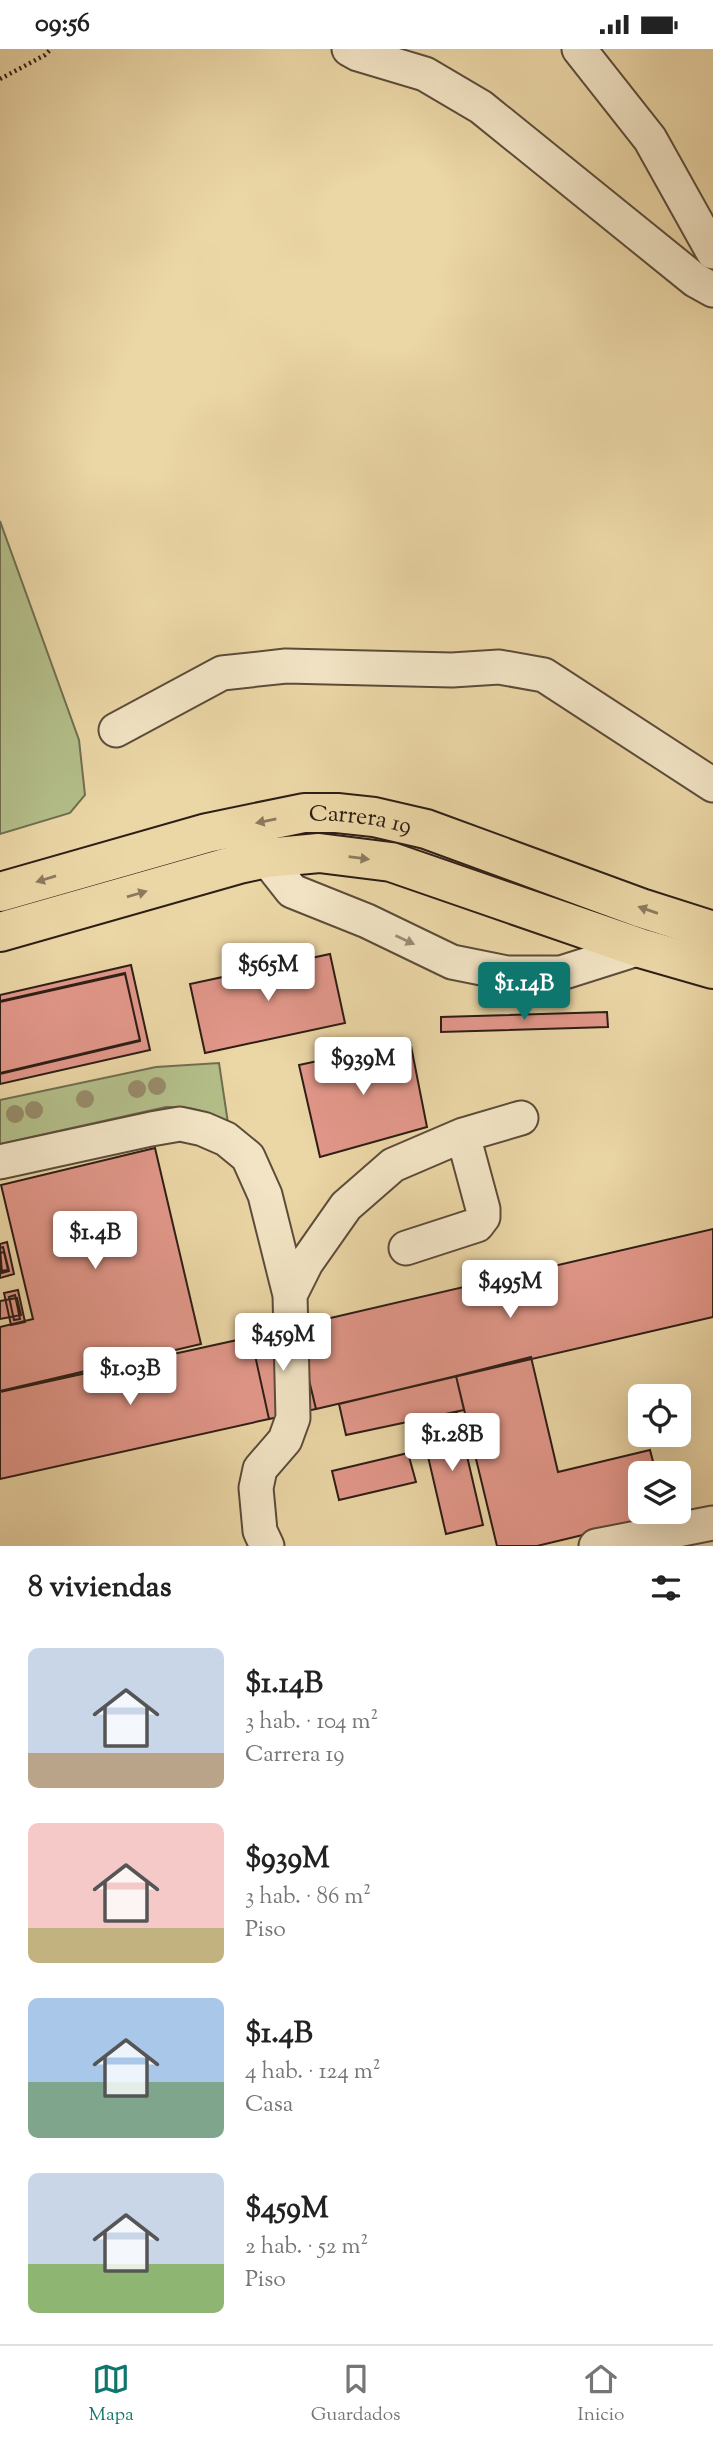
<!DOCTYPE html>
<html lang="es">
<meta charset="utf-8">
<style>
:root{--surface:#fff;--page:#f6f6f6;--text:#222;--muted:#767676;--line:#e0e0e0;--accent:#0f766e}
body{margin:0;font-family:"Sorts Mill Goudy",serif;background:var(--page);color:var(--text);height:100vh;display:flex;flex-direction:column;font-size:26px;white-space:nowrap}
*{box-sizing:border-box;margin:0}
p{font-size:23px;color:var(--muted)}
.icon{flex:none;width:38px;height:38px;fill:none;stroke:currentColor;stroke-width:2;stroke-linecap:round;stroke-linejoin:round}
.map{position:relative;height:1497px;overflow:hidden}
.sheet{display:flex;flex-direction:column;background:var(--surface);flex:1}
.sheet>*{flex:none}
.buttons{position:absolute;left:628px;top:1335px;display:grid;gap:14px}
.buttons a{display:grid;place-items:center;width:63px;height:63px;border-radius:10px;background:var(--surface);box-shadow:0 7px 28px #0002;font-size:35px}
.price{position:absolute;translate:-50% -60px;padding:0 16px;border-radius:7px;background:#fff;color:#222;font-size:23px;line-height:46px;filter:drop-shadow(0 2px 4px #0008)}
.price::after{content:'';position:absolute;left:50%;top:42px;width:21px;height:16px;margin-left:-10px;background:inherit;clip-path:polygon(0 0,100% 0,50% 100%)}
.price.selected{background:var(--accent);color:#fff}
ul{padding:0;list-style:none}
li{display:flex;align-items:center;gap:21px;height:175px;padding:0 28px}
li span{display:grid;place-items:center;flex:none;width:196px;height:140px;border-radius:10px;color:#555}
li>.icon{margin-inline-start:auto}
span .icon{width:84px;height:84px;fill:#fffc;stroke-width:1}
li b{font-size:30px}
h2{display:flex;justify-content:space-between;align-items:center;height:84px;padding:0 28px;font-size:30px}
.status{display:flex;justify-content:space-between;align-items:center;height:49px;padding:0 35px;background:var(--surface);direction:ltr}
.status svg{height:19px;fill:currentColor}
.tab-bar{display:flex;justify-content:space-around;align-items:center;height:98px;border-top:2px solid var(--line);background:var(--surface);font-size:19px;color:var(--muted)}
.tab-bar a{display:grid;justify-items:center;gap:4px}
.tab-bar .selected{color:var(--accent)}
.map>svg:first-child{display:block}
</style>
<div class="status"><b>09:56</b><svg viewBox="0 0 49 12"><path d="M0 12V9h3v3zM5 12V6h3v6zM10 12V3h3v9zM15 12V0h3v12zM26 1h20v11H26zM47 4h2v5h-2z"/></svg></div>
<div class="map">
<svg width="713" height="1497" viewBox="0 0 713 1497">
<rect width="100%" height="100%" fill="#ebd6a6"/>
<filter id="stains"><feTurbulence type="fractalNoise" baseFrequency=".00286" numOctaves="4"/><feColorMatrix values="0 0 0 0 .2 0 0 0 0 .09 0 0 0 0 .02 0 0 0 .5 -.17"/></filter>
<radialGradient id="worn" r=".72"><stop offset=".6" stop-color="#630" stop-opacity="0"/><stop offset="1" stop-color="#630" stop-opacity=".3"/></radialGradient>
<path fill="#b3be89" stroke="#706e50" stroke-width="2" d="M0,472L79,691L85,746L70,764L0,785Z
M219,1014L228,1074C207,1062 191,1057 166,1058L0,1095V1051L156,1018Z"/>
<path fill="#e2978a" stroke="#2d1e16" stroke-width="2" d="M330,905L345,974L205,1004L190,935Z
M131,916L150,1001L0,1035V946Z
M125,924L140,992L0,1025V952Z
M125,925L140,991L0,1024V953Z
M607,963L608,978L441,983V968Z
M410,992L427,1078L320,1108L299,1016Z
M155,1099L201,1295L0,1342V1278L33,1270L1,1136Z
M713,1180V1268L316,1360L296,1277Z
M7,1193L14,1225L0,1229V1195Z
M3,1198L9,1222L2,1224L0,1199Z
M4,1203L8,1221L0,1222V1204Z
M18,1241L25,1273L11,1276L4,1244Z
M15,1246L20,1270L14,1271L9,1248Z
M17,1249L21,1266L0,1270V1252Z
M296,1277L316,1360L269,1370L251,1288Z
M251,1288L269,1370L0,1430V1343Z
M531,1308L558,1423L650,1401L656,1424H640V1463H665L666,1466L537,1497H497L456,1327Z
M456,1327L464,1361L346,1386L339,1355Z
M457,1364L483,1476L446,1485L420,1373Z
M408,1404L416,1433L339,1451L332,1422Z"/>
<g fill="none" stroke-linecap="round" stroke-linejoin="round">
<g stroke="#5c4c3a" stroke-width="37">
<path id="minor" d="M349,0L358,5L425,25L481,58L695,231L713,241
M579,0L650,90L713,203
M116,681L222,624L286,617L452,621L499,618L544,626L713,736
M266,809L292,842L367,872L452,913L507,924H561L640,899
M0,1113L151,1080L180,1075L203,1080L226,1090L248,1108L265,1146L290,1246L293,1369L285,1391L260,1420L256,1439L260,1482L267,1497
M406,1199L477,1176L483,1168V1160L463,1086
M290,1246L306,1214L346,1157L393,1116L463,1086L521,1069
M596,1497L713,1474"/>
</g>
<g stroke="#2d1e16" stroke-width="42">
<g id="major">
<path id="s1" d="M0,843L207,784L304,764H337L374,768L426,780L641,859L713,882"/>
<path d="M0,883L239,815L266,809L319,804L391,813L640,899L713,920"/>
</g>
</g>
<path stroke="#2d1e16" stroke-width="4.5" stroke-dasharray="2 3.5" stroke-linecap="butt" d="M0,30L45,6L51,0"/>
<use href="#minor" stroke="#f2e4c5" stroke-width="33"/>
<use href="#major" stroke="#ebd6a6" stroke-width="38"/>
</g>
<g fill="#988b6a">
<circle cx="157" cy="1037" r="9"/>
<circle cx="137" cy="1040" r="9"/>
<circle cx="85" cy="1050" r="9"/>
<circle cx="34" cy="1061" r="9"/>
<circle cx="15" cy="1065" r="9"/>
</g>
<defs><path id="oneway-solid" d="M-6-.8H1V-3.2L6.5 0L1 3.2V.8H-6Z" transform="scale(1.75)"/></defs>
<g fill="#8c7a5e">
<use href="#oneway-solid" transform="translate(266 772) rotate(169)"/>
<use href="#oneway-solid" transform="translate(359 809) rotate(7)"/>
<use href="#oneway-solid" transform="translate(46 830) rotate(163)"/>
<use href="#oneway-solid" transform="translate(137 845) rotate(-16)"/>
<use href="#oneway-solid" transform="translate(648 861) rotate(-161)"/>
</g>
<use fill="#998b76" href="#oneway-solid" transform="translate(405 891) rotate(25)"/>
<g text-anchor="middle" stroke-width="5" stroke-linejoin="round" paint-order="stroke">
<g font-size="24" fill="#2d1e16" stroke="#f2e4c5">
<text dy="8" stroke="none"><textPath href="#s1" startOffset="371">Carrera 19</textPath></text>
</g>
</g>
<rect width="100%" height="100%" filter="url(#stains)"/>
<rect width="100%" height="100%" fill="url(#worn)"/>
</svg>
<div class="buttons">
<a><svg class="icon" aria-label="locate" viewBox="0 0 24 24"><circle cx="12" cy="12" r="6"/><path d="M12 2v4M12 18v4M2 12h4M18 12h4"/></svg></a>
<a><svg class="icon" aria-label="layers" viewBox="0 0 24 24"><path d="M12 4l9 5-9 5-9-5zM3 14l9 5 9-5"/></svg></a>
</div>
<b class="price" style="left:268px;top:954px">$565M</b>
<b class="price selected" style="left:524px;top:973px">$1.14B</b>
<b class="price" style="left:363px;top:1048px">$939M</b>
<b class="price" style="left:95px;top:1222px">$1.4B</b>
<b class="price" style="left:510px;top:1271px">$495M</b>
<b class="price" style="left:283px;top:1324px">$459M</b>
<b class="price" style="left:130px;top:1358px">$1.03B</b>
<b class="price" style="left:452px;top:1424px">$1.28B</b>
</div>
<section class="sheet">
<h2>8 viviendas<svg class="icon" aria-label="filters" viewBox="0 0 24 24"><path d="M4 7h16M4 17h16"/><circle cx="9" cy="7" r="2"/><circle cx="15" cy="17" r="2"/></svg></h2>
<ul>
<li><span style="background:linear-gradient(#c9d6e8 75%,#b9a48a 0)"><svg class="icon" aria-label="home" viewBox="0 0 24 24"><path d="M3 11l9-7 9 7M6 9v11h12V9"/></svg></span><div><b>$1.14B</b><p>3 hab. · 104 m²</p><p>Carrera 19</p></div></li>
<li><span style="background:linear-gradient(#f6c9c9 75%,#c2b280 0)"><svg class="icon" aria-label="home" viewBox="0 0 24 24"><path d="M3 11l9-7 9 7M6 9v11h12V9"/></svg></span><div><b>$939M</b><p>3 hab. · 86 m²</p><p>Piso</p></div></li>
<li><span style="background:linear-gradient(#a9c7e8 60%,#7fa58c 0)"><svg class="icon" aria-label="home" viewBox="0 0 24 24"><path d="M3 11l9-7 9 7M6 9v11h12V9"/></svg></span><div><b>$1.4B</b><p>4 hab. · 124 m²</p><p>Casa</p></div></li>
<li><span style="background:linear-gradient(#c9d6e8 65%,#8fb573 0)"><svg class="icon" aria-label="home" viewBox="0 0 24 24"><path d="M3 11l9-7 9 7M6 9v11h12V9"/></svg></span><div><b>$459M</b><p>2 hab. · 52 m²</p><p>Piso</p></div></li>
</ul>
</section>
<nav class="tab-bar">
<a class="selected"><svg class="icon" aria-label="map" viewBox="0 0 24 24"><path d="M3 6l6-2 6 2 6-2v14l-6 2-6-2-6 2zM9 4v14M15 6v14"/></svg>Mapa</a>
<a><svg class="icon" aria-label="saved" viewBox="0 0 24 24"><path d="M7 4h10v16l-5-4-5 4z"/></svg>Guardados</a>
<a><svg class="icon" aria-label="home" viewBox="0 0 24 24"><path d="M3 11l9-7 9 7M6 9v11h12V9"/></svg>Inicio</a>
</nav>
